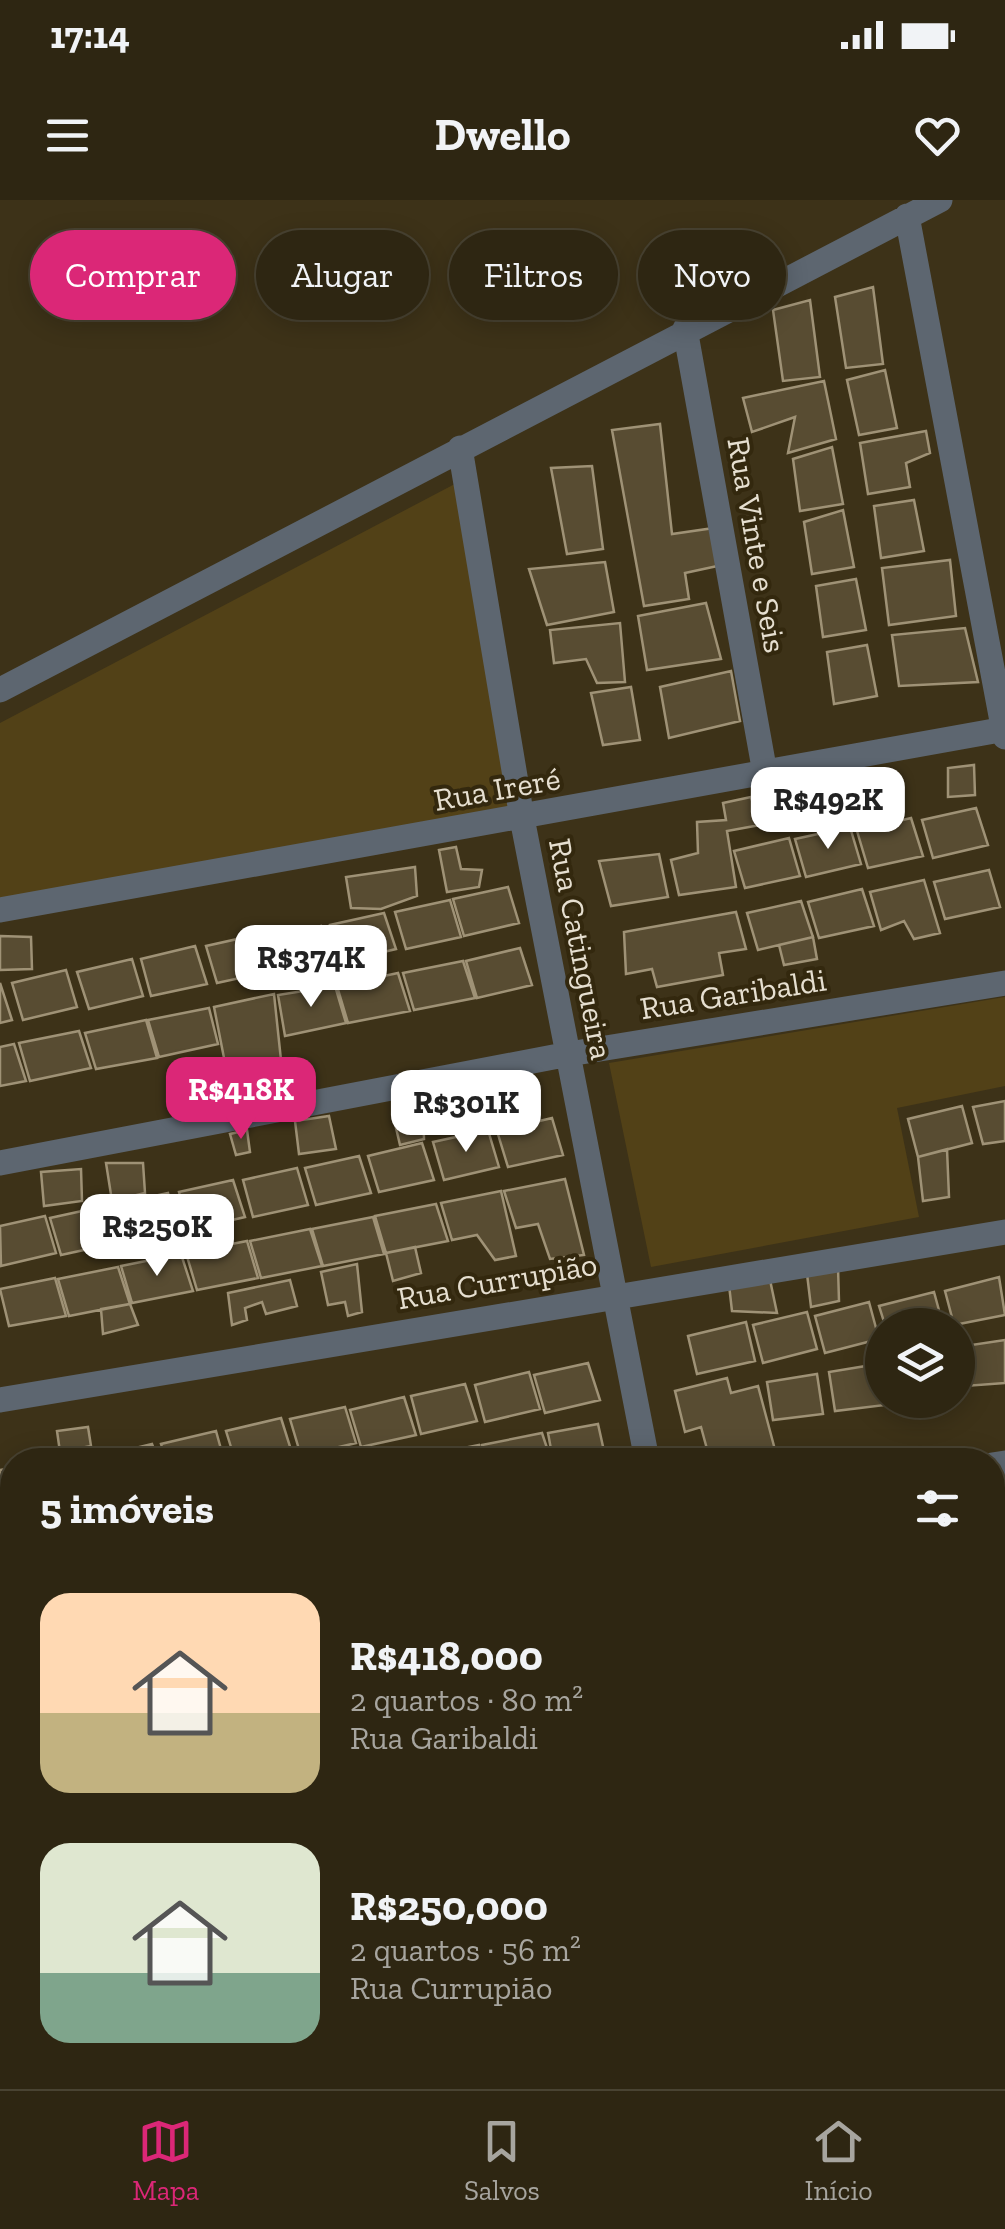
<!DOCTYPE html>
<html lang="pt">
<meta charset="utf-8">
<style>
:root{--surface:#2e2612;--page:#362e1b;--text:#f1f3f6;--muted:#a7a59f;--line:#494332;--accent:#db2777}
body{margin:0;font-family:"Zilla Slab",serif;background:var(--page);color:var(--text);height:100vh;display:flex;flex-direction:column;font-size:38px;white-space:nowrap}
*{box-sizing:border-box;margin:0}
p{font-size:32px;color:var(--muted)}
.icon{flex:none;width:55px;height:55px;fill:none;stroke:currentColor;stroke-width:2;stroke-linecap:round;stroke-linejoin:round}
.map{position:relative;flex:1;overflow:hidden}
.sheet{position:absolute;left:0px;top:1248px;width:1005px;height:642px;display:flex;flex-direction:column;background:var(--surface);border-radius:40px 40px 0 0;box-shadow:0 5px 25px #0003,0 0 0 2px var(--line)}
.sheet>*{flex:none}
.hud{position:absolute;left:30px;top:30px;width:945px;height:90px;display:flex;gap:20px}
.controls{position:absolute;left:865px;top:1108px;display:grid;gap:20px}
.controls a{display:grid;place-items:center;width:110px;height:110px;border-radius:50%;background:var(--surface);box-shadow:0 5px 25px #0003,0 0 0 2px var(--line);font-size:50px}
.price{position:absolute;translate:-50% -85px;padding:0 22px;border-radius:20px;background:#fff;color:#222;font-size:32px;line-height:65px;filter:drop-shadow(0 2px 5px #0008)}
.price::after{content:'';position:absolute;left:50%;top:60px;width:30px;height:22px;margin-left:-15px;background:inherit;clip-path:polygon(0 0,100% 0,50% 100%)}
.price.current{background:var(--accent);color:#fff}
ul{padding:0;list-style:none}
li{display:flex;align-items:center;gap:30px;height:250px;padding:0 40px}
li span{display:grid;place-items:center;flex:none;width:280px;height:200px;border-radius:30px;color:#555}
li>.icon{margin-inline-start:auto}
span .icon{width:120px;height:120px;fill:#fffc;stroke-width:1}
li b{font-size:42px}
h2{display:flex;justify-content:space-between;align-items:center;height:120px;padding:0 40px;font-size:42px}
.chip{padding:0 35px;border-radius:45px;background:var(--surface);box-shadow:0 5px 25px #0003,0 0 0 2px var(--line);font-size:35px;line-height:90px}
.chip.current{background:var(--accent);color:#fff}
.status{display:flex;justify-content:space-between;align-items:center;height:70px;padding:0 50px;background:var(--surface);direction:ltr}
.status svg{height:28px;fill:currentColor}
header{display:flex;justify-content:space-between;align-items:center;height:130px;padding:0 40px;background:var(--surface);font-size:45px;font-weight:700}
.tabs{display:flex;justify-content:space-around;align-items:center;height:140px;border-top:2px solid var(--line);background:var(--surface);font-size:28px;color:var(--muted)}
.tabs a{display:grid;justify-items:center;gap:5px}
.tabs .current{color:var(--accent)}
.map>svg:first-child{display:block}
</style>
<div class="status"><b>17:14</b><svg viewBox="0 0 49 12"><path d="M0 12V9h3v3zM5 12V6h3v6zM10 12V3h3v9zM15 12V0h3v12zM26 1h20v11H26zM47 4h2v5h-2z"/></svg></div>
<header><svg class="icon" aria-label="menu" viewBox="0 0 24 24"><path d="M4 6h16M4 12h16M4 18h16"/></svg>Dwello<svg class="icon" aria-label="heart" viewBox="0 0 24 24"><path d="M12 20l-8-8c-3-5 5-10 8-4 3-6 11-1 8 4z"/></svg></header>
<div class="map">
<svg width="1005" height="1889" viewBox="0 0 1005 1889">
<rect width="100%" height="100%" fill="#3d3218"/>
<path fill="#524117" d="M470,276L527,604L0,703V523Z
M1005,797V886L897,908L919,1017L651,1067L609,863Z
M1005,1383V1486L993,1488V1386Z
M546,1878H752L754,1889H540L537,1879Z"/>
<path fill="#584c32" stroke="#9f9276" stroke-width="2.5" d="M873,87L883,164L846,168L835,97Z
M810,100L820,177L783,181L773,110Z
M885,170L897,228L859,235L847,180Z
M824,181L836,239L788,253L795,217L752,232L743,198Z
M660,224L672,334L714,328L722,365L685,373L689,399L644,406L612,230Z
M926,231L930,253L906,263L910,287L868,294L860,243Z
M832,247L843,304L800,311L793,259Z
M592,266L603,349L567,354L551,268Z
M914,300L924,351L881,358L874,306Z
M843,310L854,367L812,374L804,322Z
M950,360L956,416L889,425L882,368Z
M605,362L614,412L547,425L529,369Z
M856,379L866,430L823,437L816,386Z
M706,403L721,459L647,470L638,416Z
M620,423L625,482L597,483L586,459L554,463L550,430Z
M965,428L978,482L899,486L892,435Z
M867,445L877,496L834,504L827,452Z
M731,471L740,521L669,538L660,487Z
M631,487L640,540L603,545L591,493Z
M974,565L975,595L948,597V568Z
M751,597L760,625L727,631L736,687L679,695L671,660L698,653L697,622L726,620L723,603Z
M976,608L988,645L933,658L922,620Z
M911,618L923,656L868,668L857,631Z
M850,627L861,664L806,677L795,639Z
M789,638L800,676L745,688L734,651Z
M456,647L461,669L482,670L479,687L447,692L439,650Z
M659,654L668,697L611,706L599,661Z
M415,667L417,696L381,709L351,708L346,677Z
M989,670L1000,707L945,719L934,682Z
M924,680L940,733L914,739L904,721L881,730L870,692Z
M508,687L519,723L464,736L453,699Z
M862,689L874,726L819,738L808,702Z
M450,700L461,737L406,749L395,712Z
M801,701L813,737L758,750L747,713Z
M736,712L746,749L719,753L723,775L657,787L652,769L626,774L624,732Z
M384,713L396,749L341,762L330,725Z
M321,726L333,763L278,775L267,738Z
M260,734L272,771L217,783L206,746Z
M0,736L31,737L32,769L0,770Z
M813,737L817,759L784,765L779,745Z
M195,746L207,784L151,796L141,759Z
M520,748L532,785L477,798L466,761Z
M132,759L143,796L89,809L77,772Z
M463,761L475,798L414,810L403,773Z
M66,770L77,807L23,820L12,783Z
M398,773L410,811L348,823L337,786Z
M0,783L12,820L0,823Z
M335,786L346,823L285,836L278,795Z
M274,794L281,860L226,868L214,807Z
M209,808L218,844L159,857L148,820Z
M146,820L157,858L96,869L85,833Z
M79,831L91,868L30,881L19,843Z
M14,844L26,881L0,886V847Z
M454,891L455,925L439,932L435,896Z
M519,897L521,922L490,927L489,901Z
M1005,901V941L983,944L973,907Z
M962,906L972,943L918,957L908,919Z
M423,908L424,939L400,945L393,915Z
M329,916L336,949L299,954L295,921Z
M552,918L563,955L508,967L497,931Z
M247,930L250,952L236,955L230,934Z
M488,930L499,967L444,980L433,942Z
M422,943L434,980L379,992L368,956Z
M947,949L949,997L923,1001L918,957Z
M359,956L371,993L316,1005L305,968Z
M106,963H143L145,993L112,1001Z
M297,968L308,1005L253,1017L243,980Z
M81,969L82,1001L44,1006L41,972Z
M565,979L584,1055L550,1059L538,1024L516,1028L504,991Z
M233,980L245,1017L189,1030L179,992Z
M501,991L516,1056L495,1060L477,1035L452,1040L441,1003Z
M168,993L179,1030L124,1042L113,1005Z
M436,1004L448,1041L386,1053L375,1016Z
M105,1006L116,1043L61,1055L50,1018Z
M45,1016L56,1053L1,1066L0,1026Z
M373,1017L384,1054L323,1066L312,1029Z
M310,1029L322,1066L261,1078L250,1041Z
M247,1041L258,1078L197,1090L186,1053Z
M415,1047L421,1073L393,1081L386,1053Z
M181,1054L193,1091L132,1103L121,1066Z
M357,1064L362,1112L348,1116L345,1102L328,1105L321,1072Z
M118,1067L130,1104L69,1116L58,1079Z
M838,1067L839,1101L811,1107L807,1074Z
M999,1077L1005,1115L954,1125L945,1091Z
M55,1078L66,1116L9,1126L0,1089Z
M290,1080L297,1106L266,1114L262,1102L245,1108L247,1120L232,1125L228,1093Z
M770,1080L777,1113L732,1111L729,1085Z
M934,1092L943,1125H885L879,1106Z
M869,1102L879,1139L825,1153L815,1116Z
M130,1104L138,1125L103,1134L101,1109Z
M807,1112L817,1149L763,1163L753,1125Z
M746,1122L755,1161L697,1174L688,1136Z
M1005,1140V1183L965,1186L958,1147Z
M588,1163L600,1200L545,1213L534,1175Z
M878,1164L885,1205L835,1211L829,1172Z
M529,1172L540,1209L485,1222L475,1185Z
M817,1174L823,1214L773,1220L767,1182Z
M727,1178L731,1193L758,1186L774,1246L710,1260L701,1227L685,1232L675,1191Z
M465,1184L477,1221L421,1234L411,1196Z
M404,1197L416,1235L361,1247L350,1210Z
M345,1207L356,1243L301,1256L290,1219Z
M281,1218L293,1256L235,1260L226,1231Z
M598,1224L606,1260H553L548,1233Z
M88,1227L91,1246L60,1252L57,1231Z
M216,1231L224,1260H166L161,1244Z
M542,1233L551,1260H486L482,1245Z
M152,1244L158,1260L98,1257Z
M479,1245L483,1260L418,1257Z
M12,1268V1307L0,1309V1270Z
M1005,1326V1365L994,1368L992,1329Z
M12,1330V1369L0,1372V1332Z
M3,1506L10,1550L0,1551V1507Z
M1005,1572V1612L992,1615V1575Z
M12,1576V1620L0,1621V1578Z
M1005,1635V1675L992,1678V1638Z
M12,1749V1792L0,1793V1751Z
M12,1813V1878L31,1880L5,1884L0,1815Z
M32,1878H79L80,1884L34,1889Z
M835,1878H858L860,1889H800L799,1882Z
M930,1878H975L977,1889H933Z"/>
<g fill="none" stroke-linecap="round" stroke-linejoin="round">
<path stroke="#5d6670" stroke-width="25" d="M907,16L1005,537
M685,129L765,573
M460,248L522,618L647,1260
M0,490L940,0
M0,710L1005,529
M0,963L569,854L1005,783
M0,1200L1005,1032
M992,1265L1005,1263
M0,1447L12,1445
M992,1525L1005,1523
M0,1687L12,1685
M992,1781L1005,1862
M761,1878L764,1889
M437,1889L498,1878"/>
</g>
<g text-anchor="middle" stroke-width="8" stroke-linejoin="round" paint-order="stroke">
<g font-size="32" fill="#e6dfd0" stroke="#33280e">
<text transform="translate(757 345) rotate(80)" y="11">Rua Vinte e Seis</text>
<text transform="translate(497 589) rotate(-10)" y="11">Rua Ireré</text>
<text transform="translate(581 749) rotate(79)" y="11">Rua Catingueira</text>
<text transform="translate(733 794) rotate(-9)" y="11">Rua Garibaldi</text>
<text transform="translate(497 1081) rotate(-10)" y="11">Rua Currupião</text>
</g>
</g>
</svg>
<div class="controls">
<a><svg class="icon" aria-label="layers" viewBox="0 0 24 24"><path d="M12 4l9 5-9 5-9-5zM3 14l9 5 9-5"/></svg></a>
</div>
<b class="price" style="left:828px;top:652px">R$492K</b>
<b class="price" style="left:311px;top:810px">R$374K</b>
<b class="price current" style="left:241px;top:942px">R$418K</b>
<b class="price" style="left:466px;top:955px">R$301K</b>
<b class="price" style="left:157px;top:1079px">R$250K</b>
<div class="hud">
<a class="chip current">Comprar</a>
<a class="chip">Alugar</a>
<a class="chip">Filtros</a>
<a class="chip">Novo</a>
</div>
<section class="sheet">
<h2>5 imóveis<svg class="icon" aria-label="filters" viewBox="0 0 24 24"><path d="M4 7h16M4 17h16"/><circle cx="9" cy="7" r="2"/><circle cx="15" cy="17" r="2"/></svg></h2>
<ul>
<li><span style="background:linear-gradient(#ffd9b3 60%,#c2b280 0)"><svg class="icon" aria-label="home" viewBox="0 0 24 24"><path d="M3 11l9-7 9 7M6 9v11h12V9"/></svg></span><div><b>R$418,000</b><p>2 quartos · 80 m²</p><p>Rua Garibaldi</p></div></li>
<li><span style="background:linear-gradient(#dfe7d0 65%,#7fa58c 0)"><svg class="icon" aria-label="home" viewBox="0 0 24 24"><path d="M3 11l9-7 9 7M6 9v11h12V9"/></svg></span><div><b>R$250,000</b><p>2 quartos · 56 m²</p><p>Rua Currupião</p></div></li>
</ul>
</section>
</div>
<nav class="tabs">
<a class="current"><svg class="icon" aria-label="map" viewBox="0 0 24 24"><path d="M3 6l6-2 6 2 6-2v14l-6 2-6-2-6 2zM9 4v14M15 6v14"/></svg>Mapa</a>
<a><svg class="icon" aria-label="saved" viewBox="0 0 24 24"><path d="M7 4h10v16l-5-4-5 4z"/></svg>Salvos</a>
<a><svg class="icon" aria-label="home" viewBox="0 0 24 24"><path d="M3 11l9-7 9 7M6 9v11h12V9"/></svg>Início</a>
</nav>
